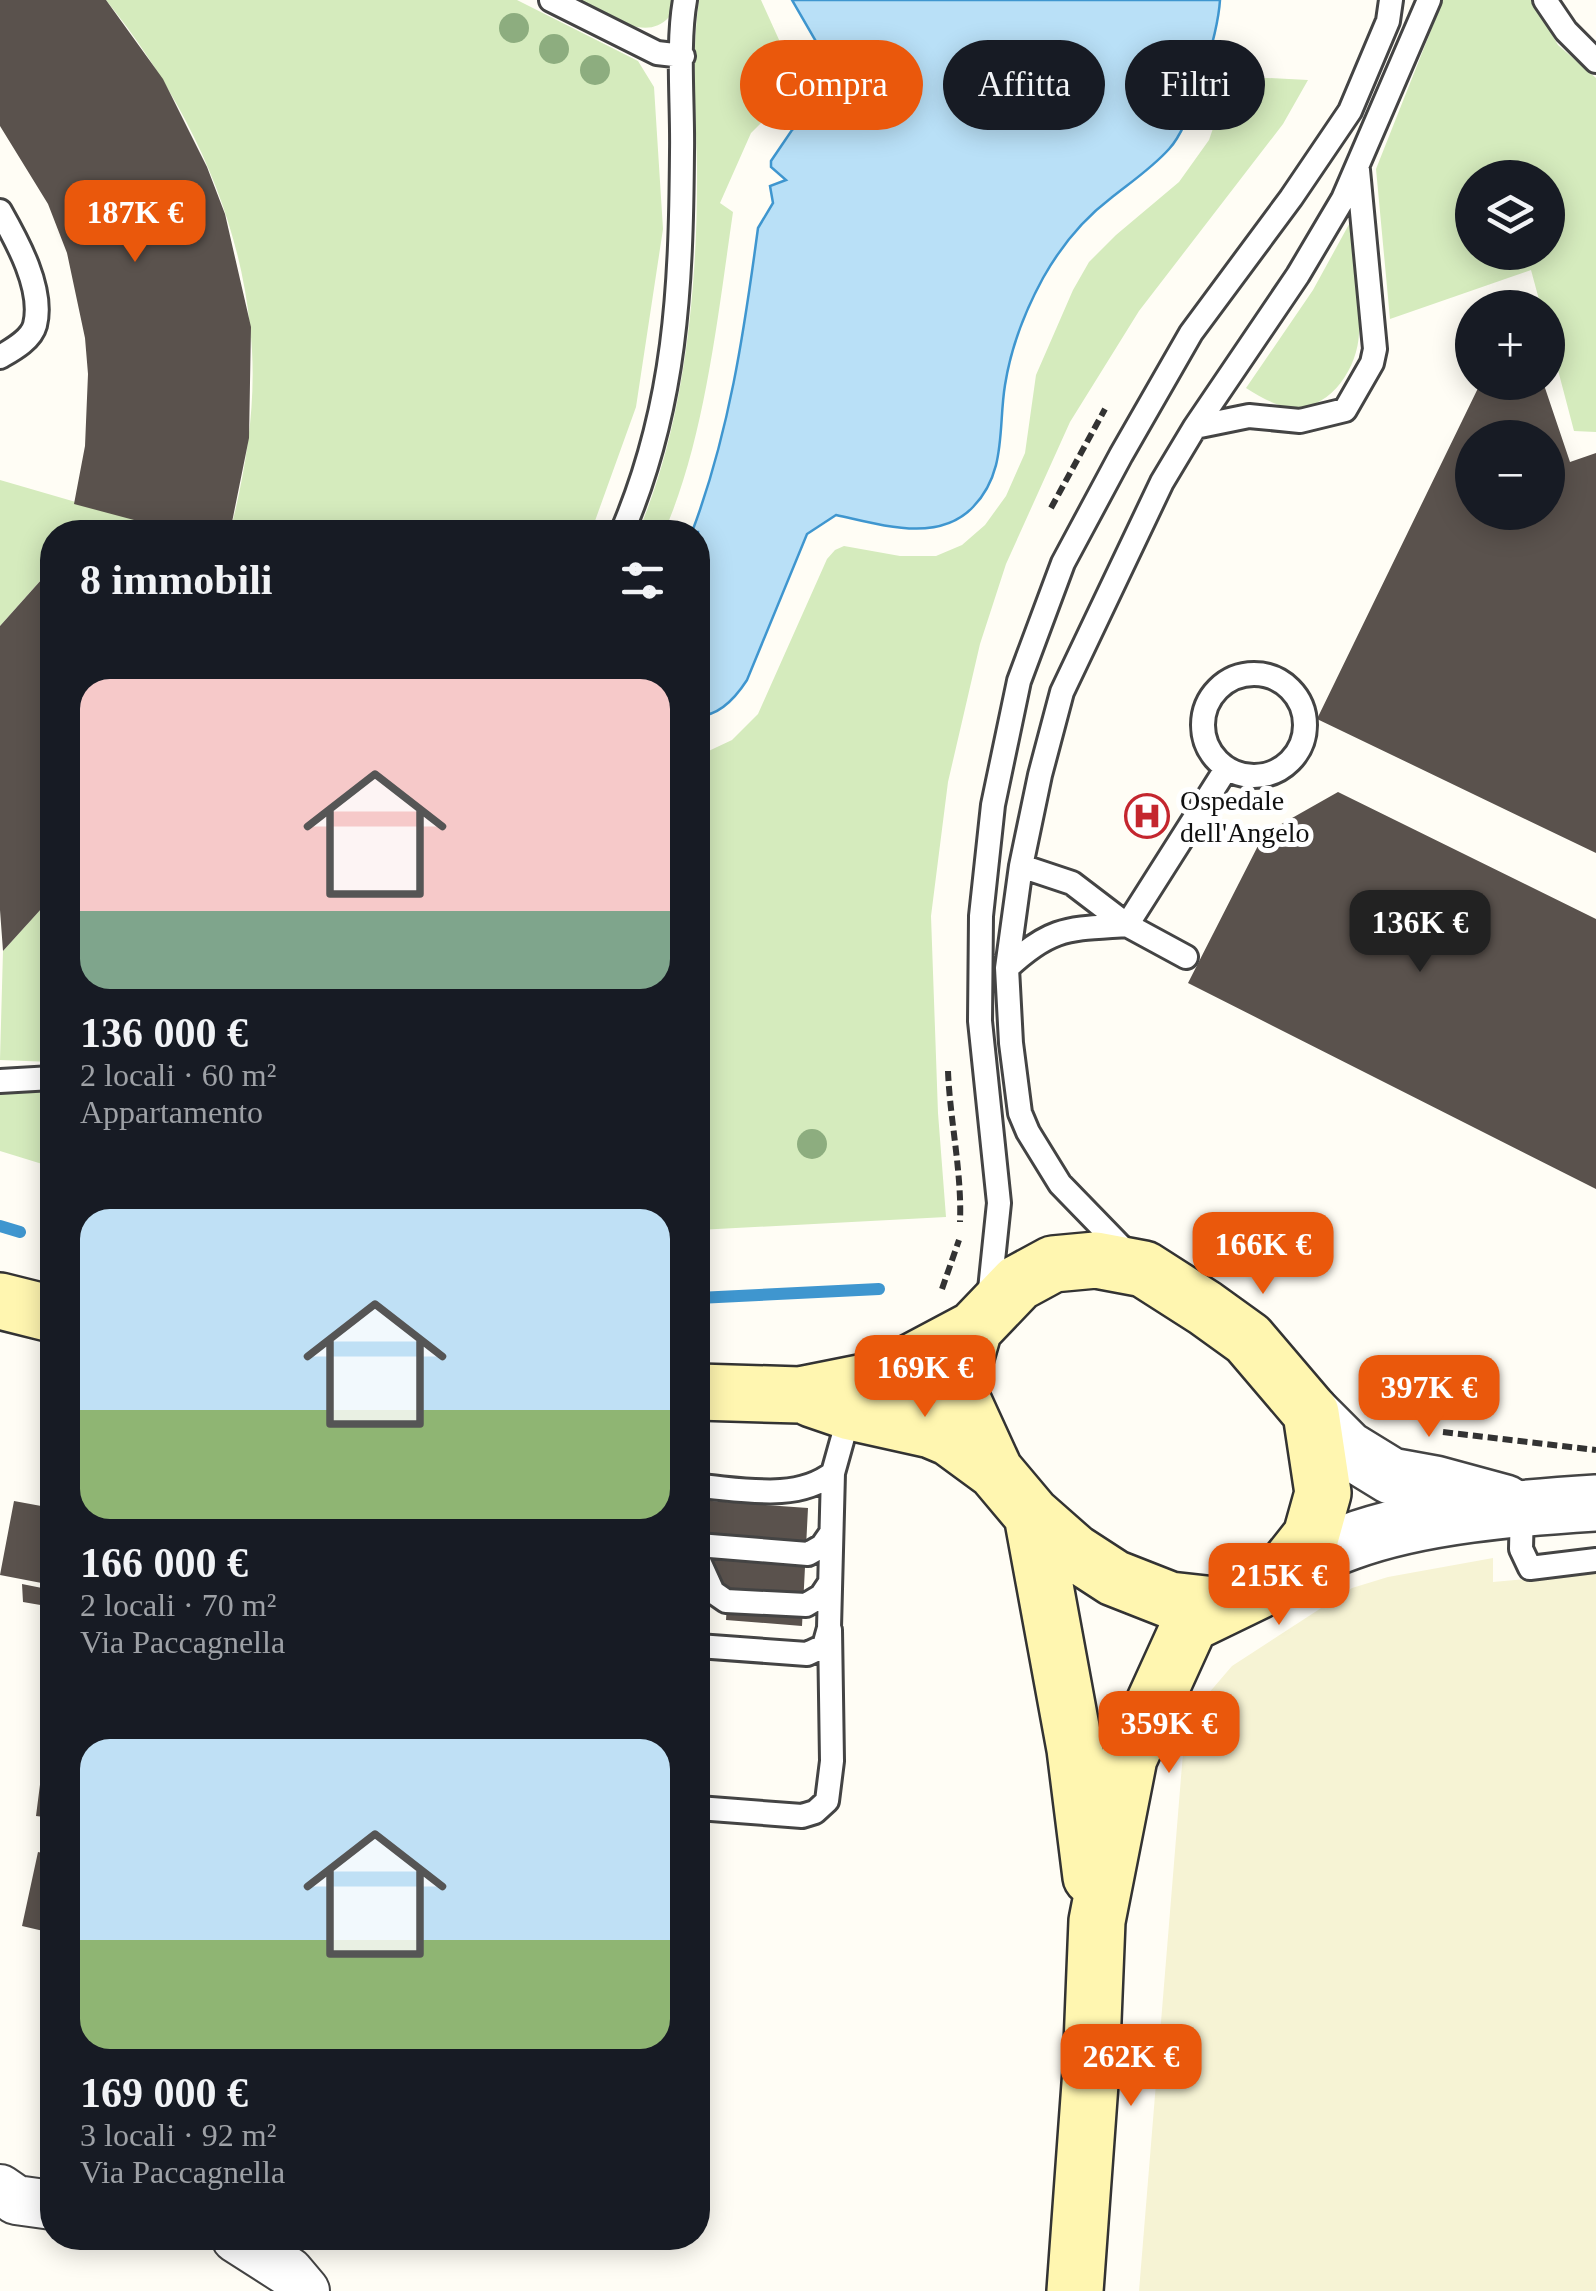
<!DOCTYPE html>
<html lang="it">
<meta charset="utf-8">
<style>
:root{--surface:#171b24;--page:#20242c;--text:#f1f3f6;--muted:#9ea1a6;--accent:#ea580c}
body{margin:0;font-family:"Times New Roman",serif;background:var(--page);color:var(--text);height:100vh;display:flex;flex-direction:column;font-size:38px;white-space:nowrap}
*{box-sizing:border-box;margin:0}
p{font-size:32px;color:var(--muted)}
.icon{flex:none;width:55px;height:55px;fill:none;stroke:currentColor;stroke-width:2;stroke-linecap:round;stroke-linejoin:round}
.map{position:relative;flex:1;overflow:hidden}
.sheet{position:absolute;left:40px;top:520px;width:670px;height:1730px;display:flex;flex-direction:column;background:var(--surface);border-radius:40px;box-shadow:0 5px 25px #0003}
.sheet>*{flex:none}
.guide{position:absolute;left:740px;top:40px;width:705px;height:90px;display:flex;gap:20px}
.fabs{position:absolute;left:1455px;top:160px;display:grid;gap:20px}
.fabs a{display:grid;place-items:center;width:110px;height:110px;border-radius:50%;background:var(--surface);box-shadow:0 5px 25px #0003;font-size:50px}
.price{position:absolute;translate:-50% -85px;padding:0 22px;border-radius:20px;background:var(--accent);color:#fff;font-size:32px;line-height:65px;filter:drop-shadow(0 2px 5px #0008)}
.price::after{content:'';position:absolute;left:50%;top:60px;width:30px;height:22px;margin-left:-15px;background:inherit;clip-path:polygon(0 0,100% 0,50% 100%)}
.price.active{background:#222;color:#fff}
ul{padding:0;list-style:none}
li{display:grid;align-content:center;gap:20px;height:530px;padding:0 40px}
li span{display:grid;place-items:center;height:310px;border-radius:30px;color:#555}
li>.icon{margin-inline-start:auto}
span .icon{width:180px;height:180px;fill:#fffc;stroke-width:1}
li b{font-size:42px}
h2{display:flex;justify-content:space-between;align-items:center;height:120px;padding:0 40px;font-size:42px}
.chip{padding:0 35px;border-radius:45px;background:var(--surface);box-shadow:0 5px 25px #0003;font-size:35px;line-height:90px}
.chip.active{background:var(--accent);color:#fff}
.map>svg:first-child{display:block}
</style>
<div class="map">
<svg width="1596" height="2291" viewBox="0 0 1596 2291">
<rect width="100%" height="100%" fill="#fffdf5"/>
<path fill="#f6f3d4" d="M1493,1558V1582L1596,1573V2291H1139L1183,1753L1208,1694L1232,1666L1352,1588L1388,1577Z"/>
<path fill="#d5ebbd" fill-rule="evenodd" d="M106,0H517L638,61L654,87L663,229L636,407L591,532H230C247,466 258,395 250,327C238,206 181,93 106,0Z
M580,0H673L669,17C645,44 606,13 580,0Z
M699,0H761L780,42L798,55L806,67L804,80L751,133L720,203L733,212C718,314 705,440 664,532H638C685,425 698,283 697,167C696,111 691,56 699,0Z
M1443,0H1532L1558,45L1596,78V432L1574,431L1548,332V308L1541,307L1531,270L1390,319L1376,169ZM1472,178H1548V252H1472Z
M1231,76L1308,80L1283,124L1139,311L1070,422L1006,564L980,644L948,782L931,916L938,1113L946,1217L698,1230V756L732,740L758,714L827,559L835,550L844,546L900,556H936L962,545L985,525L1006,496L1025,453L1036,375L1073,290L1089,262L1116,235L1179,182L1209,140Z
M1353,217C1355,255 1361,295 1359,333C1358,369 1328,414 1287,407C1272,404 1259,396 1246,388L1313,290Z
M0,480L179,532H52V590L41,580L0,626Z
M52,897V1062L0,1060L3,951Z
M0,1089L52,1090V1167L0,1151Z"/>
<path fill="#b9e0f7" stroke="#3f96cf" stroke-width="2.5" d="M792,0H1220C1218,33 1191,126 1169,149C1152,168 1131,182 1111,198C1082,220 1061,246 1043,278C1025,311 1011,347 1005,385C998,427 1007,472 973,507C938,544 879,524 836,515L807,534L747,680C736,697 719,716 698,716V532H692C729,434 744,333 758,228L773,203L770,186L786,180L771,167V161L792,130L819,105L836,76Z"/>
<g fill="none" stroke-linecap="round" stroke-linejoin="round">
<path stroke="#3f96cf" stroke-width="12" d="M0,1226L20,1232
M698,1298L879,1289"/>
</g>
<path fill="#5a524d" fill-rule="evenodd" d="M0,0H106L163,79L207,167L225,214L251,327L249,438L230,532H179L74,504L85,446L88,374L85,338L67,253L48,204L0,126Z
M1481,382H1543L1570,462L1596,453V853L1317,719ZM1472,438H1548V512H1472Z
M42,579L52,590V897L3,951L0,910V626Z
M1338,792L1596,919V1189L1188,983L1264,834Z
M698,1500L808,1508L802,1626L726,1620L728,1586L698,1584Z
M14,1501L52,1508V1585L0,1575Z
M22,1584L52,1590V1607L23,1602Z
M42,1769L52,1771V1818L36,1816Z
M38,1852L52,1855V1933L22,1926Z"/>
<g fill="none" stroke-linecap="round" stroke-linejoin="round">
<g stroke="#444" stroke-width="28">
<path id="service" d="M551,0L657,53L683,56
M1545,0L1566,31L1596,61
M0,211C17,241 44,289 35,325C31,340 12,350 0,357
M1195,427L1249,416L1300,421L1345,410L1372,363L1375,349L1358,170
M622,532C676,406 681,287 682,152C683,106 677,44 685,0
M1203 725a51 51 0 1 1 102 0a51 51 0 1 1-102 0Z
M1021,866L1072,883L1127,925L1186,957
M1127,925L1226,769
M1007,968C1052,926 1069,929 1127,925
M0,1081L52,1078
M1127,1253L1060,1184L1028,1132L1020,1113L1011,1043L1007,968L1021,866L1040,775L1062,692L1162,482L1195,427L1298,275L1343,199L1429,0
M989,1299L999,1203L980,1021L981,916L993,805L1019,681L1063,563L1121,455L1191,333L1291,198L1350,111L1388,21L1391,0
M698,1486C742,1489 796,1502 833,1473
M1522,1508L1521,1549L1530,1568L1596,1560
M698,1545L808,1554L822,1546L831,1533
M698,1559L713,1592L726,1601L806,1605L821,1596L829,1584
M698,1646L807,1654L824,1646L829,1628L833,1473L850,1412
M698,1808L802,1816L815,1812L827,1801L832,1761L830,1630"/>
</g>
<g stroke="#444" stroke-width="52">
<path id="minor" d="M0,2189L16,2200L52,2205
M236,2238L289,2272L305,2291"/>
</g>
<g stroke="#444" stroke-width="60">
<path id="tertiary" d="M1311,1413L1347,1449L1391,1476L1435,1484L1505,1503
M1284,1570C1305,1560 1327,1550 1349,1542C1422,1515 1518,1508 1596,1503"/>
</g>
<g stroke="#333" stroke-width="60">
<path id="secondary" d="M0,1301L52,1314
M698,1392L800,1395L880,1379L974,1329
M812,1399L850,1412L931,1430L950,1438L995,1471
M1032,1515L1075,1749L1091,1877
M1075,2291L1091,2070L1097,1921L1129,1758L1190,1624L1258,1591L1284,1570L1311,1536L1323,1493L1311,1413L1248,1339L1205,1308L1144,1269L1096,1260L1053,1264L1018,1283L974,1329L959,1381L962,1399L995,1471L1032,1515L1074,1552L1114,1578L1170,1600L1224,1606"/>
</g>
<path stroke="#333" stroke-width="6" stroke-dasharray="10 5" stroke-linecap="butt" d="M1051,508L1105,409
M948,1071C950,1121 962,1172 960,1222
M942,1289L959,1240
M1443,1432L1596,1450"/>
<use href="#service" stroke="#fff" stroke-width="22"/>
<use href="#minor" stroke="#fff" stroke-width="48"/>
<use href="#tertiary" stroke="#fff" stroke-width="55"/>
<use href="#secondary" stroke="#fff6b0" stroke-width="55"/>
</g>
<g fill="#8dad7f">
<circle cx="514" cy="28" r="15"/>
<circle cx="554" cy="49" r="15"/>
<circle cx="595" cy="70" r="15"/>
<circle cx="791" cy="72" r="15"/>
<circle cx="812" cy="1144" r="15"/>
</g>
<defs>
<g id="hospital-ring" transform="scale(2.25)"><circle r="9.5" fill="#fff" stroke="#c4262e" stroke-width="1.5"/><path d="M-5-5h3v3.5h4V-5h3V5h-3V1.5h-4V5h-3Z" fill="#c4262e"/></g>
</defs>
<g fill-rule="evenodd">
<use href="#hospital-ring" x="1147" y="816"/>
</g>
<g text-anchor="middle" stroke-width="10" stroke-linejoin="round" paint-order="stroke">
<g font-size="28" fill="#111" stroke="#fff" text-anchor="start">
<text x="1180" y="810">Ospedale<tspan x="1180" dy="32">dell'Angelo</tspan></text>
</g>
</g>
</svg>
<div class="fabs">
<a><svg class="icon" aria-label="layers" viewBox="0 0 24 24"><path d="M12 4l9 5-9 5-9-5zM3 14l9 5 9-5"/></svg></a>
<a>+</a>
<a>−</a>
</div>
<b class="price" style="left:135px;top:265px">187K €</b>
<b class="price active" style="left:1420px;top:975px">136K €</b>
<b class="price" style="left:1263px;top:1297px">166K €</b>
<b class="price" style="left:925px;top:1420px">169K €</b>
<b class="price" style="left:1429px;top:1440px">397K €</b>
<b class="price" style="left:1279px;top:1628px">215K €</b>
<b class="price" style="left:1169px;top:1776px">359K €</b>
<b class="price" style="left:1131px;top:2109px">262K €</b>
<div class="guide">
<a class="chip active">Compra</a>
<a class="chip">Affitta</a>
<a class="chip">Filtri</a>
</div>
<section class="sheet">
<h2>8 immobili<svg class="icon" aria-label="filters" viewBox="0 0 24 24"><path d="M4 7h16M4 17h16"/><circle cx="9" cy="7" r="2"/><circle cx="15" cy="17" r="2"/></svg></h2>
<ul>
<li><span style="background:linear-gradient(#f6c9c9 75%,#7fa58c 0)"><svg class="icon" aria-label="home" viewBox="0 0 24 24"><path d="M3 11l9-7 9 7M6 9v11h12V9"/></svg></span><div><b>136 000 €</b><p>2 locali · 60 m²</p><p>Appartamento</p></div></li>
<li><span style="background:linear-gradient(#bfe0f5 65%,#8fb573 0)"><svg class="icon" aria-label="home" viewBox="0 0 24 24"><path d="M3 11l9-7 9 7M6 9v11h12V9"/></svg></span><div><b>166 000 €</b><p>2 locali · 70 m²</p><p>Via Paccagnella</p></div></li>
<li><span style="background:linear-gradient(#bfe0f5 65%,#8fb573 0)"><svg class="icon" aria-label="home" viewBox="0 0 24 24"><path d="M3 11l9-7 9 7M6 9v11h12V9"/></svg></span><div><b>169 000 €</b><p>3 locali · 92 m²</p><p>Via Paccagnella</p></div></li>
</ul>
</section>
</div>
